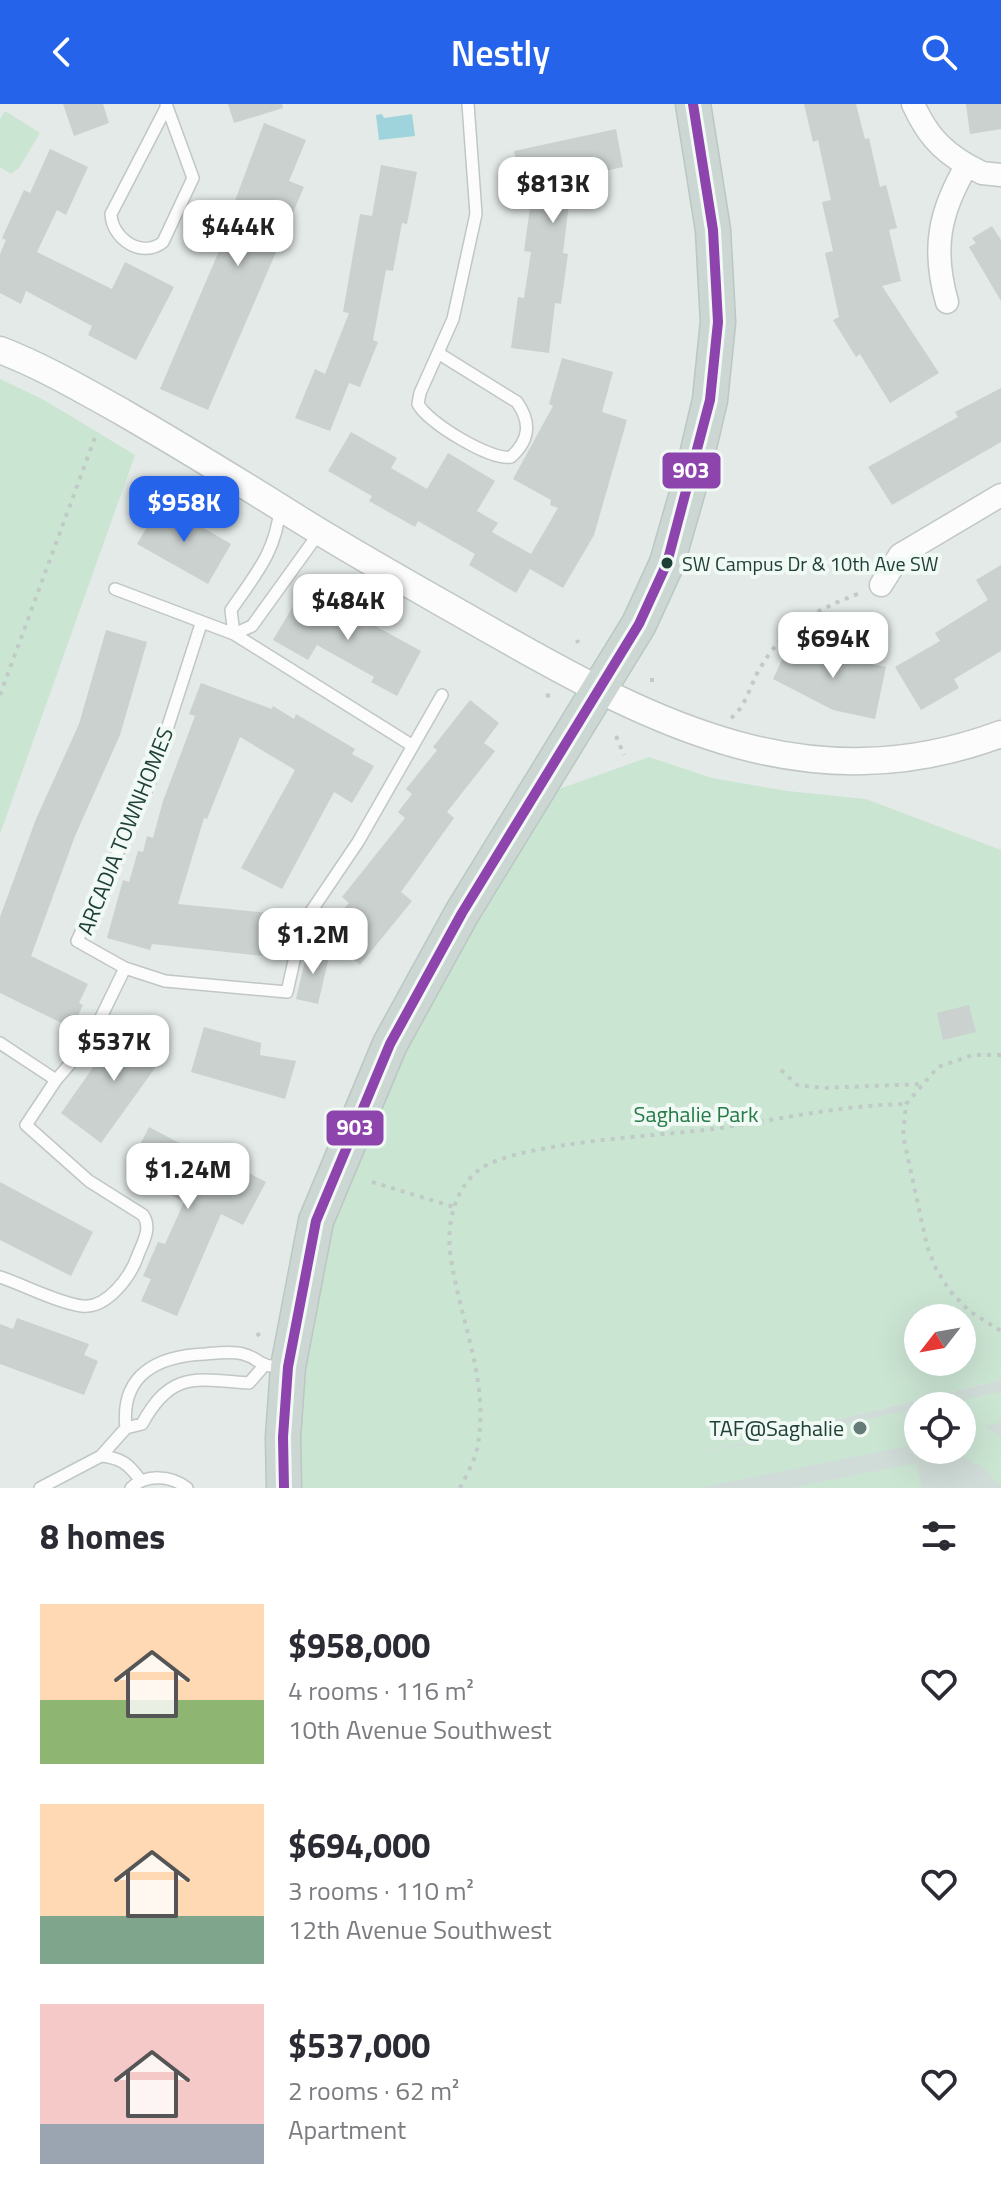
<!DOCTYPE html>
<meta charset="utf-8">
<style>
:root{--surface:#fff;--page:#f7f7f7;--text:#2b2b33;--muted:#7c7c81;--accent:#2563eb}
body{margin:0;font-family:"Titillium Web",sans-serif;background:var(--page);color:var(--text);height:100vh;display:flex;flex-direction:column;font-size:30px;white-space:nowrap}
*{box-sizing:border-box;margin:0}
p{font-size:26px;color:var(--muted)}
.icon{flex:none;width:44px;height:44px;fill:none;stroke:currentColor;stroke-width:2;stroke-linecap:round;stroke-linejoin:round}
.map{position:relative;height:1384px;overflow:hidden}
.side{display:flex;flex-direction:column;background:var(--surface);flex:1}
.side>*{flex:none}
.needle{width:52px;rotate:239deg}
.controls{position:absolute;left:904px;top:1200px;display:grid;gap:16px}
.controls a{display:grid;place-items:center;width:72px;height:72px;border-radius:50%;background:var(--surface);box-shadow:0 8px 32px #0002;font-size:40px}
.price{position:absolute;translate:-50% -68px;padding:0 18px;border-radius:16px;background:#fff;color:#222;font-size:26px;line-height:52px;filter:drop-shadow(0 2px 4px #0008)}
.price::after{content:'';position:absolute;left:50%;top:48px;width:24px;height:18px;margin-left:-12px;background:inherit;clip-path:polygon(0 0,100% 0,50% 100%)}
.price.active{background:var(--accent);color:#fff}
ul{padding:0;list-style:none}
li{display:flex;align-items:center;gap:24px;height:200px;padding:0 40px}
li span{display:grid;place-items:center;flex:none;width:224px;height:160px;border-radius:0px;color:#555}
li>.icon{margin-inline-start:auto}
span .icon{width:96px;height:96px;fill:#fffc;stroke-width:1}
li b{font-size:34px}
h2{display:flex;justify-content:space-between;align-items:center;height:96px;padding:0 40px;font-size:34px}
header{display:flex;justify-content:space-between;align-items:center;height:104px;padding:0 40px;background:var(--accent);color:#fff;font-size:36px;font-weight:600}
.map>svg:first-child{display:block}
</style>
<header><svg class="icon" aria-label="back" viewBox="0 0 24 24"><path d="M15 5l-7 7 7 7"/></svg>Nestly<svg class="icon" aria-label="search" viewBox="0 0 24 24"><circle cx="10" cy="10" r="6"/><path d="M15 15l6 6"/></svg></header>
<div class="map">
<svg width="1001" height="1384" viewBox="0 0 1001 1384">
<rect width="100%" height="100%" fill="#e3eae7"/>
<path fill="#d0dcd7" fill-rule="evenodd" d="M1001,1276V1384H555ZM918,1302H962V1346H918Z"/>
<path fill="#cbe5d3" fill-rule="evenodd" d="M5,7L40,29L19,64L11,70L0,63V15Z
M0,275L44,296L135,351L0,730Z
M649,653L712,674L787,687L866,695L1001,746V1276L688,1352L918,1305V1340L698,1384H284L316,1117L534,694ZM918,1214H962V1258H918Z
M1001,1288V1318L985,1322L1001,1333V1383L985,1365L952,1346H962V1302H933Z
M917,1359L922,1384H790Z"/>
<path fill="#9fd4dc" d="M382,10L384,14L412,10L415,32L379,36L376,11Z"/>
<path fill="#cad1ce" d="M63,0H103L109,19L74,32Z
M228,0H282L283,4L234,19Z
M804,0H856L865,35L869,34L880,83L886,81L897,124L889,126L901,177L882,182L939,269L890,299L860,250L856,253L833,216L839,213L825,149L833,147L822,98L831,96L818,36L813,38Z
M966,0H1001V25L970,30Z
M264,19L306,36L289,77L304,83L208,306L160,285L231,119L227,118Z
M616,25L623,63L572,74L563,149L568,150L561,200L555,199L549,249L511,244L518,193L524,194L531,148L524,147L533,82L522,85L514,47Z
M50,45L88,63L66,111L57,106L37,148L112,185L125,158L174,183L136,256L88,231L92,222L26,187L21,200L0,189V150L6,136L2,134L24,86L30,89Z
M381,61L417,68L407,120L402,119L393,167L386,166L373,236L378,238L360,283L349,279L330,327L295,314L315,265L325,270L349,209L343,208L360,110L372,112Z
M992,122L1001,136V197L969,143L976,139L972,134Z
M562,254L613,268L602,308L627,316L594,431L563,484L530,465L516,489L469,461L475,450L418,417L415,423L369,397L372,392L328,367L351,328L397,354L391,364L427,385L448,349L495,377L477,407L498,419L492,428L531,450L558,404L550,401L551,396L513,375L553,302L549,300Z
M1001,284V338L892,401L868,363L958,313L955,308Z
M161,399L231,440L208,480L137,440Z
M1001,461V547L954,575L959,584L921,606L895,563L940,537L935,529L988,496L976,476Z
M302,487L343,512L346,506L421,547L397,592L371,578L374,573L317,541L308,556L273,536Z
M106,526L147,538L120,631L75,732L31,852L88,880L79,899L83,901L72,924L0,889V813L36,715L79,620Z
M808,537L844,554L886,563L875,615L833,606L773,575L787,545L801,551Z
M201,579L272,605L273,602L294,615L296,610L355,645L352,650L374,662L352,699L334,688L282,785L241,764L295,666L240,633L207,715L204,714L178,800L278,810L273,853L152,840L150,846L107,834L123,776L129,778L138,747L143,748L147,732L153,734L163,697L195,612L189,610Z
M470,596L499,619L484,639L495,647L447,708L454,714L401,788L412,797L360,861L326,834L342,817L337,813L349,799L342,793L405,714L398,708L412,690L406,685L437,646L433,643Z
M308,844L330,849L318,900L296,895Z
M969,901L976,928L943,936L937,909Z
M133,920L168,946L101,1039L61,1009L113,935L119,939Z
M204,923L261,939L260,951L296,957L285,995L191,968Z
M149,1023L240,1071L243,1066L266,1078L243,1121L221,1110L177,1212L141,1197L151,1175L143,1172L158,1138L165,1140L184,1098L126,1068Z
M0,1078L93,1128L71,1172L0,1136Z
M17,1214L89,1240L84,1251L98,1257L84,1291L0,1260V1220L13,1225Z"/>
<g fill="none" stroke-linecap="round" stroke-linejoin="round">
<g stroke="#c0c7c4" stroke-width="14">
<path id="service" d="M166,0L193,74L163,138C142,155 112,135 111,110L167,2
M438,249L517,298C531,318 530,336 511,353C491,357 427,318 418,300L420,289L453,215L476,110L468,0
M280,404C276,448 255,471 231,506L234,530L252,522L319,429
M115,485L234,530L413,642
M201,520L150,678L77,837L125,864L165,877L287,888L298,839L310,809L358,738L442,591
M0,939L56,976
M0,1173C24,1181 58,1199 82,1202C107,1205 131,1172 138,1151C143,1138 152,1124 143,1111L89,1077L26,1021L56,976L89,938L125,864
M126,1324C120,1270 158,1252 205,1250C217,1249 232,1247 243,1250C262,1255 256,1263 284,1263
M126,1324L142,1320C171,1267 194,1275 249,1279L263,1263
M101,1352C121,1354 129,1360 140,1376
M40,1384L101,1352L126,1324
M131,1384C146,1370 171,1371 187,1384"/>
</g>
<g stroke="#c0c7c4" stroke-width="25">
<path id="minor" d="M913,0C926,28 939,45 967,61C939,108 932,145 947,198
M967,61L982,69L1001,71
M881,481L900,451L1001,391"/>
</g>
<g stroke="#c0c7c4" stroke-width="29">
<path id="tertiary" d="M0,246C44,263 83,286 124,309C181,342 238,377 294,412C359,453 427,490 493,528C656,621 810,701 1001,630"/>
</g>
<g stroke="#bbc7c3" stroke-width="37">
<path id="primary" d="M284,1384L283,1333L288,1263L316,1117L390,940L462,809L639,520L667,459L692,372L710,296L718,218L713,126L693,0"/>
</g>
<path stroke="#c0cac7" stroke-width="4" stroke-dasharray="4 6" stroke-linecap="butt" d="M577,536L578,539
M650,576H658
M0,591L97,328
M546,592L550,591
M731,614C746,603 750,581 759,566C785,521 814,507 860,489
M616,632L624,651
M1001,951H973L938,963L906,1000L903,1031L927,1142L936,1165L950,1187L969,1207L1001,1227
M781,966L797,981L823,984L922,980
M372,1078L454,1103
M257,1229L261,1234
M460,1384C466,1372 474,1358 477,1345C491,1276 458,1214 450,1147C447,1117 455,1084 480,1065C518,1038 660,1032 713,1025C777,1016 841,1001 906,1000"/>
<use href="#service" stroke="#fbfcfb" stroke-width="11"/>
<use href="#minor" stroke="#fbfcfb" stroke-width="22"/>
<use href="#tertiary" stroke="#fbfcfb" stroke-width="26"/>
<use href="#primary" stroke="#ccd6d3" stroke-width="34"/>
<g stroke="#f1f9f5" stroke-width="16">
<path id="bus-1" d="M284,1384L283,1333L288,1263L316,1117L390,940L462,809L639,520L667,459L710,296L718,218L713,126L693,0"/>
</g>
<use href="#bus-1" stroke="#8e44ad" stroke-width="10"/>
</g>
<circle fill="#1f4037" stroke="#f1f9f5" stroke-width="3" cx="667" cy="459" r="7"/>
<circle fill="#647c75" stroke="#f1f9f5" stroke-width="3" cx="860" cy="1324" r="8"/>
<g text-anchor="middle" stroke-width="8" stroke-linejoin="round" paint-order="stroke">
<g font-size="20" fill="#1f4037" stroke="#f1f9f5" text-anchor="start">
<text x="682" y="467">SW Campus Dr &amp; 10th Ave SW</text>
</g>
<g font-size="22" fill="#1f4037" stroke="#f1f9f5">
<text transform="translate(125 727) rotate(-68)" y="8">ARCADIA TOWNHOMES</text>
</g>
<g font-size="22" fill="#247b47" stroke="#f1f9f5">
<text x="696" y="1018">Saghalie Park</text>
</g>
<g font-size="22" fill="#1f4037" stroke="#f1f9f5" text-anchor="end">
<text x="844" y="1332">TAF@Saghalie</text>
</g>
</g>
<g stroke="#f1f9f5" stroke-width="3">
<rect x="661" y="347" width="61" height="39" rx="8" fill="#8e44ad"/>
<rect x="325" y="1005" width="60" height="38" rx="8" fill="#8e44ad"/>
</g>
<g font-size="22" text-anchor="middle" font-weight="bold" fill="#fff">
<text x="691" y="374">903</text>
<text x="355" y="1031">903</text>
</g>
</svg>
<div class="controls">
<a><svg class="needle" viewBox="-14 -14 28 28"><path d="M0-13l5 13h-10z" fill="#e53935"/><path d="M0 13l5-13h-10z" fill="#7c7c81"/></svg></a>
<a><svg class="icon" aria-label="locate" viewBox="0 0 24 24"><circle cx="12" cy="12" r="6"/><path d="M12 2v4M12 18v4M2 12h4M18 12h4"/></svg></a>
</div>
<b class="price" style="left:553px;top:121px">$813K</b>
<b class="price" style="left:238px;top:164px">$444K</b>
<b class="price active" style="left:184px;top:440px">$958K</b>
<b class="price" style="left:348px;top:538px">$484K</b>
<b class="price" style="left:833px;top:576px">$694K</b>
<b class="price" style="left:313px;top:872px">$1.2M</b>
<b class="price" style="left:114px;top:979px">$537K</b>
<b class="price" style="left:188px;top:1107px">$1.24M</b>
</div>
<section class="side">
<h2>8 homes<svg class="icon" aria-label="filters" viewBox="0 0 24 24"><path d="M4 7h16M4 17h16"/><circle cx="9" cy="7" r="2"/><circle cx="15" cy="17" r="2"/></svg></h2>
<ul>
<li><span style="background:linear-gradient(#ffd9b3 60%,#8fb573 0)"><svg class="icon" aria-label="home" viewBox="0 0 24 24"><path d="M3 11l9-7 9 7M6 9v11h12V9"/></svg></span><div><b>$958,000</b><p>4 rooms · 116 m²</p><p>10th Avenue Southwest</p></div><svg class="icon" aria-label="heart" viewBox="0 0 24 24"><path d="M12 20l-8-8c-3-5 5-10 8-4 3-6 11-1 8 4z"/></svg></li>
<li><span style="background:linear-gradient(#ffd9b3 70%,#7fa58c 0)"><svg class="icon" aria-label="home" viewBox="0 0 24 24"><path d="M3 11l9-7 9 7M6 9v11h12V9"/></svg></span><div><b>$694,000</b><p>3 rooms · 110 m²</p><p>12th Avenue Southwest</p></div><svg class="icon" aria-label="heart" viewBox="0 0 24 24"><path d="M12 20l-8-8c-3-5 5-10 8-4 3-6 11-1 8 4z"/></svg></li>
<li><span style="background:linear-gradient(#f6c9c9 75%,#9aa5b1 0)"><svg class="icon" aria-label="home" viewBox="0 0 24 24"><path d="M3 11l9-7 9 7M6 9v11h12V9"/></svg></span><div><b>$537,000</b><p>2 rooms · 62 m²</p><p>Apartment</p></div><svg class="icon" aria-label="heart" viewBox="0 0 24 24"><path d="M12 20l-8-8c-3-5 5-10 8-4 3-6 11-1 8 4z"/></svg></li>
</ul>
</section>
